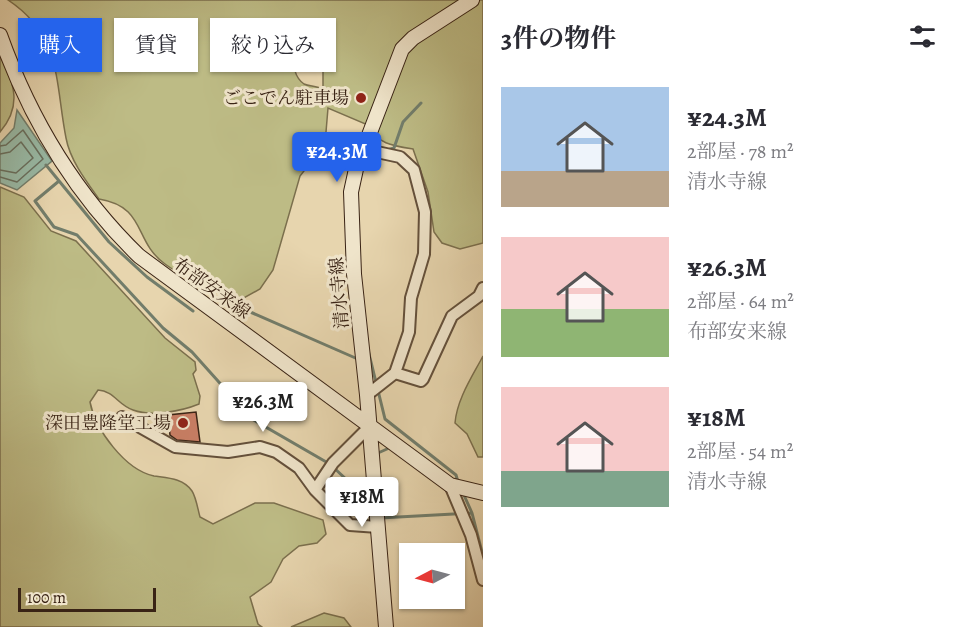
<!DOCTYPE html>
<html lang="ja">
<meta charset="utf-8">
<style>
:root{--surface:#fff;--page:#f7f7f7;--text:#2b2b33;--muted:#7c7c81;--accent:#2563eb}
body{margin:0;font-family:Alegreya,"Noto Serif JP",serif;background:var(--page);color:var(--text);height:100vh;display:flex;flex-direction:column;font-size:22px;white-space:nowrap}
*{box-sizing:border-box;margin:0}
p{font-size:20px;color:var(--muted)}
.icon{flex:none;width:33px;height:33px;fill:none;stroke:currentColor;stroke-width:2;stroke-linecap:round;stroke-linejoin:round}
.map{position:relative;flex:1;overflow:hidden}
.drawer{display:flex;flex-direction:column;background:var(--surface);width:474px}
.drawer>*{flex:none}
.guide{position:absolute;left:18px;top:18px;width:375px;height:54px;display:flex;gap:12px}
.needle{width:39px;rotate:264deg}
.fabs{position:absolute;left:399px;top:543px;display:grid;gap:12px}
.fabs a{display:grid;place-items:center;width:66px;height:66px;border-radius:0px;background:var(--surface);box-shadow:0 2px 4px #0004;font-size:30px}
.scale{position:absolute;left:18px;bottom:15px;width:138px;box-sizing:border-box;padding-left:6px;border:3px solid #392315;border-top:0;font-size:16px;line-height:21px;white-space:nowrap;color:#392315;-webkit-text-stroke:4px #efe4ca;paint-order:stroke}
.price{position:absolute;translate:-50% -51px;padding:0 14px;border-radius:6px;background:#fff;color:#222;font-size:20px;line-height:39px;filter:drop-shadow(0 2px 3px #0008)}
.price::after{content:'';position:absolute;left:50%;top:36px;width:18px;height:14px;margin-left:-9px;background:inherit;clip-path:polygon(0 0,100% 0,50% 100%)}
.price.selected{background:var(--accent);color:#fff}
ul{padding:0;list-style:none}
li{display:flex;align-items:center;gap:18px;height:150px;padding:0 18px}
li span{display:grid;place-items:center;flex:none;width:168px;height:120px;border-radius:0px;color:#555}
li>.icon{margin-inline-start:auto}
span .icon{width:72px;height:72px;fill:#fffc;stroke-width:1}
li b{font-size:26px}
h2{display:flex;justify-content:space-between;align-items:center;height:72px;padding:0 18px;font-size:26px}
.pill{padding:0 21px;border-radius:0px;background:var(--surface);box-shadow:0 2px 4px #0004;font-size:21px;line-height:54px}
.pill.selected{background:var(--accent);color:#fff}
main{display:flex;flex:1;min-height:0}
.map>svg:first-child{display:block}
</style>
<main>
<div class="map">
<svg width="483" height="627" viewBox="0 0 483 627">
<rect width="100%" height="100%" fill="#e7d5ae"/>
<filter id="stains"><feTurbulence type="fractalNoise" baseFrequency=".00333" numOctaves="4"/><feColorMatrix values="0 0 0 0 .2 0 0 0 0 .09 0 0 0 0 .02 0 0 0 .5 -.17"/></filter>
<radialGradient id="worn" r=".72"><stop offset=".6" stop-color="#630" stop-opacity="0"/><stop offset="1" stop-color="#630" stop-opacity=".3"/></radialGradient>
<path fill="#bdbb85" stroke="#7b6f4d" stroke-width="1.5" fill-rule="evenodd" d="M8,0H483V243L460,249L442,243L434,232L428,192L413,149C393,146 377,144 368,125L328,108L325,144L300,176L273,270L260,289L242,299C218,288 186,280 165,264C133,241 147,207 99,199C86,181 70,160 66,138C55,82 62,36 8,0ZM301,53L323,63V90C317,85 310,87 304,84C295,78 292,64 294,55Z
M0,49C11,80 25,103 0,132Z
M0,187L24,197L51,231L76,241L165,338L195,362L196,370L193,374L200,396L199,404C182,411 152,417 133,410C118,405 114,391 98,390L90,402C95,429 125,470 154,476C167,478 183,478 192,491C196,497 198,510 200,517L213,524L255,503H274L323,520L326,534L317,543L299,546L283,559L271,582L250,597L258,624L262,627H0Z
M483,356V457H478L467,434L455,423C457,399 472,377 483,356Z
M324,613L344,618L351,627H291Z"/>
<path fill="#98b9a5" stroke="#727d6b" stroke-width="1.5" d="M17,110L52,161L17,190L0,183V143L14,128Z"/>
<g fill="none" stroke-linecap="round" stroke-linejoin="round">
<path stroke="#686e5d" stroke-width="1.5" d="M0,146L6,145L23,130L43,159L17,182L0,177
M0,154L10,152L21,142L33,158L16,173L0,170"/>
<path stroke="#727d6b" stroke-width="3" d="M387,150L394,148L403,122L421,103
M46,165L109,242L147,277L193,311
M59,181L35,201L54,227L77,235L163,328L192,352L252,419L328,463
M216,297L360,360
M368,350L372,366
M369,365L372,366L385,419L456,475L458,482
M378,456V453L387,449
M333,467L348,481L371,516
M463,493L472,513L483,556
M380,518L472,513"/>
</g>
<path fill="#ca7f66" stroke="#392315" stroke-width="1.5" d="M196,412L200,442L177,440L170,435L168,415Z"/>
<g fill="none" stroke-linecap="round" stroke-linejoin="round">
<g stroke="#64503b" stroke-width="14">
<path id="street" d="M363,149L400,157L414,170L425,212L424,254L411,298L409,332L395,373
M367,395L395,373L421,381L423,379L452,316L479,296L483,288
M122,417L175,447L228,452L260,447L276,452L299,468L315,490L350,525L378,527
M450,485L471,535L483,580
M315,490L333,463L370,426"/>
</g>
<g stroke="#392315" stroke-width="16">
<path id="secondary" d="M0,35C30,119 75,194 139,256L450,485L483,493
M386,627L367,395L354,274L351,192L356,169L402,49L413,38L472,0"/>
</g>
<use href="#street" stroke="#efe4ca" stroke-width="10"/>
<use href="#secondary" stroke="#efe4ca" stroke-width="14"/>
</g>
<g fill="#8f2418" stroke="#efe4ca" stroke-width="2">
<circle cx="361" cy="98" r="6"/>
<circle cx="183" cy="423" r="6"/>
</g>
<g text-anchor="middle" stroke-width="6" stroke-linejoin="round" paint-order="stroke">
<g font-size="18" fill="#392315" stroke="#efe4ca" text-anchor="end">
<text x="349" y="104">ごこでん駐車場</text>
<text x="171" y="429">深田豊隆堂工場</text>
</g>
<g font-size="18" fill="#392315" stroke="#efe4ca">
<text transform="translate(212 288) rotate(36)" y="6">布部安来線</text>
<text transform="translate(339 293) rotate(-95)" y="6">清水寺線</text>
</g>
</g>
<rect width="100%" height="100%" filter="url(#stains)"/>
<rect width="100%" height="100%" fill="url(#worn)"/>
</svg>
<div class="fabs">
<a><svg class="needle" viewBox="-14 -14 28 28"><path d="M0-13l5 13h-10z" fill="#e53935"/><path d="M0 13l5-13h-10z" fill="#7c7c81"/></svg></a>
</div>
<div class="scale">100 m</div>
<b class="price selected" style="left:337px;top:183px">¥24.3M</b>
<b class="price" style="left:263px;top:433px">¥26.3M</b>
<b class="price" style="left:362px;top:528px">¥18M</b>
<div class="guide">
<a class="pill selected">購入</a>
<a class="pill">賃貸</a>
<a class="pill">絞り込み</a>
</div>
</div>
<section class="drawer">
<h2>3件の物件<svg class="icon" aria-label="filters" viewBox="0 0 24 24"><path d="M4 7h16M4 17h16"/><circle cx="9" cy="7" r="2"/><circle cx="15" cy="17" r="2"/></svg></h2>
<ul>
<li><span style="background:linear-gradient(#a9c7e8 70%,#b9a48a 0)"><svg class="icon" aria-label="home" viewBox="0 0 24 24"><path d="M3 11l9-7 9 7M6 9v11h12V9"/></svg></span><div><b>¥24.3M</b><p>2部屋 · 78 m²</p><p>清水寺線</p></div></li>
<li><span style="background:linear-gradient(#f6c9c9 60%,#8fb573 0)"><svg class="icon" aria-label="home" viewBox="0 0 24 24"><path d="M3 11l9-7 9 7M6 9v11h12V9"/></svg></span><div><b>¥26.3M</b><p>2部屋 · 64 m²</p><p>布部安来線</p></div></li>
<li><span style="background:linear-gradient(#f6c9c9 70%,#7fa58c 0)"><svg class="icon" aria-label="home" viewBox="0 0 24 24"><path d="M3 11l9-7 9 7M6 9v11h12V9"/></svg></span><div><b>¥18M</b><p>2部屋 · 54 m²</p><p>清水寺線</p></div></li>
</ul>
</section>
</main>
